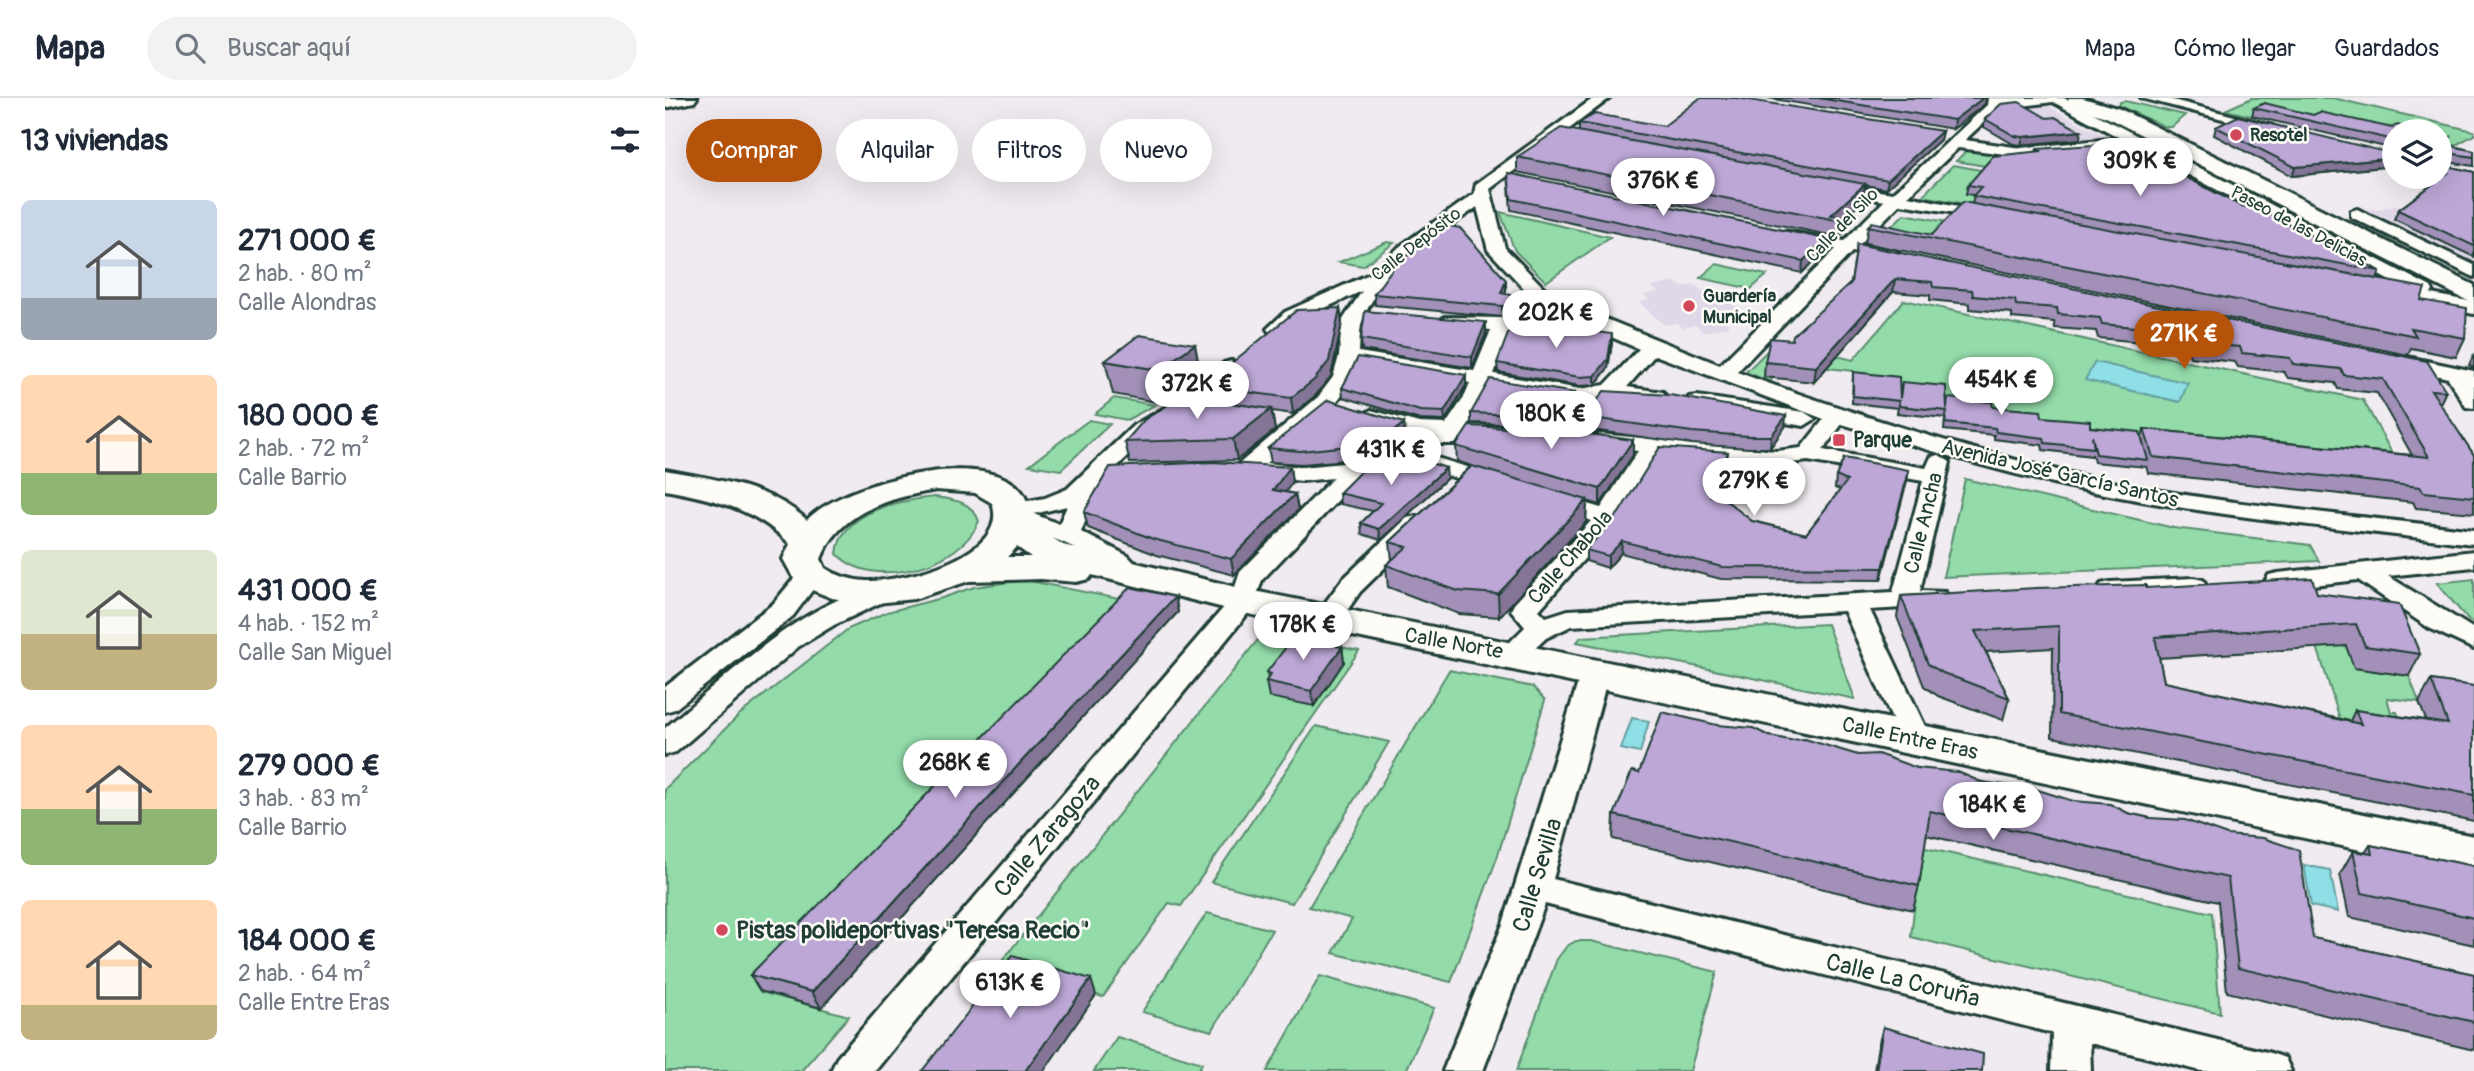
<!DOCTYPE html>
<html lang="es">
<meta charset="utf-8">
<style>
:root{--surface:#fff;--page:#f2f2f3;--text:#1f2937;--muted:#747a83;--line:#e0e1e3;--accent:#b45309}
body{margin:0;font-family:Pangolin,sans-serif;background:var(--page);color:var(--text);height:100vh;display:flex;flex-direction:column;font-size:26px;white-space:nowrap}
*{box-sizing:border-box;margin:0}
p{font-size:23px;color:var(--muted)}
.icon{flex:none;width:38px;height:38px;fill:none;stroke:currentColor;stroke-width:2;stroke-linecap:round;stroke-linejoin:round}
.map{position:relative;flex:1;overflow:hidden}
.drawer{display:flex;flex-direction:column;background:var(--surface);width:665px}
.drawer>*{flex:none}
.top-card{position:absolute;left:21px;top:21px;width:665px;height:63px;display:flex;gap:14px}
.fabs{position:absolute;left:1717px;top:21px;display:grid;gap:14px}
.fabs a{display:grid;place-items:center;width:70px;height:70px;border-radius:50%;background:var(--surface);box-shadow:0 7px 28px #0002;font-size:35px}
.price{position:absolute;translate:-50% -60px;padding:0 16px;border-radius:24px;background:#fff;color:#222;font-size:23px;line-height:46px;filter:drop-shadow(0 2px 4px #0008)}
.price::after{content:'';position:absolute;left:50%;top:42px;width:21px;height:16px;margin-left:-10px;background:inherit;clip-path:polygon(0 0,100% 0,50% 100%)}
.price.current{background:var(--accent);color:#fff}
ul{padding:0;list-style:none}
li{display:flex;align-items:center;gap:21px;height:175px;padding:0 21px}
li span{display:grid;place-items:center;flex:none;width:196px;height:140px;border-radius:10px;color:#555}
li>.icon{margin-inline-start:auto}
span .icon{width:84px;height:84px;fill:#fffc;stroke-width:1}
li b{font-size:30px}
h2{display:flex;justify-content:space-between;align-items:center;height:84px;padding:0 21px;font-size:30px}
.chip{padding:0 24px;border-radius:32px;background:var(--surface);box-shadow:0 7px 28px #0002;font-size:24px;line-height:63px}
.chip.current{background:var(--accent);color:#fff}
header{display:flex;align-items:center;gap:42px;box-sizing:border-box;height:98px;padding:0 35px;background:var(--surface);border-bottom:2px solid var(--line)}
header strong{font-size:33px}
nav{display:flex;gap:38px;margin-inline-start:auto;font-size:24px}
.search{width:490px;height:63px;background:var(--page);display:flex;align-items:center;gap:18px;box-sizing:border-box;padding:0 24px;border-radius:38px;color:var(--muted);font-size:26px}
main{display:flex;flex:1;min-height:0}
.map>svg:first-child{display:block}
</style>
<header>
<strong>Mapa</strong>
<div class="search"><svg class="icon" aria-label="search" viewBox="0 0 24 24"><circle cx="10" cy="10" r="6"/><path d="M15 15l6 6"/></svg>Buscar aquí</div>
<nav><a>Mapa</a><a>Cómo llegar</a><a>Guardados</a></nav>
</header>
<main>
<section class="drawer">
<h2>13 viviendas<svg class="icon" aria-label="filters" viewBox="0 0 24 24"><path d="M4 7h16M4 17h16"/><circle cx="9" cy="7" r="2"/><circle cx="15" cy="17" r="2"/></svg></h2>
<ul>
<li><span style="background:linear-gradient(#c9d6e8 70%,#9aa5b1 0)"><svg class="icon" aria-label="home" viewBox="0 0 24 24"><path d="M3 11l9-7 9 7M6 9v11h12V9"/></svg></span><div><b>271 000 €</b><p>2 hab. · 80 m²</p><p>Calle Alondras</p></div></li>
<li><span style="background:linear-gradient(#ffd9b3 70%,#8fb573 0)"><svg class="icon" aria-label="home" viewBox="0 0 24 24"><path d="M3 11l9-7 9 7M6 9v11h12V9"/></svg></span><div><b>180 000 €</b><p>2 hab. · 72 m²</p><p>Calle Barrio</p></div></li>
<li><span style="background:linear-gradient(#dfe7d0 60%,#c2b280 0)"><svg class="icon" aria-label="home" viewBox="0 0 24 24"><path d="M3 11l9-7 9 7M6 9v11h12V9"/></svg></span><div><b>431 000 €</b><p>4 hab. · 152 m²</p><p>Calle San Miguel</p></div></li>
<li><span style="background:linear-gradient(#ffd9b3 60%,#8fb573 0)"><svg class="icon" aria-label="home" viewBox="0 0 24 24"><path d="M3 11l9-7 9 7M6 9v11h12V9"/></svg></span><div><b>279 000 €</b><p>3 hab. · 83 m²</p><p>Calle Barrio</p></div></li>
<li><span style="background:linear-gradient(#ffd9b3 75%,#c2b280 0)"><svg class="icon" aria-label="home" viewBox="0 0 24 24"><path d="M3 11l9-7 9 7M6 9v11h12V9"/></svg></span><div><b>184 000 €</b><p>2 hab. · 64 m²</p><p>Calle Entre Eras</p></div></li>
</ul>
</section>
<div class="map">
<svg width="1809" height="973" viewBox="0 0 1809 973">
<rect width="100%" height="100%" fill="#f0ebf0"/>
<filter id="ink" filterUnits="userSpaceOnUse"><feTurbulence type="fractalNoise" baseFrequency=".0143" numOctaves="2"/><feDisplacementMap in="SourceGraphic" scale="14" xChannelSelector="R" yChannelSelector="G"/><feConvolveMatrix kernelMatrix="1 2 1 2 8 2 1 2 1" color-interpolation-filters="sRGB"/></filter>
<g filter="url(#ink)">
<path fill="#e0d7e8" d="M1381,7L1443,40L1352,49L1323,31L1339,11Z
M1809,83V165L1701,112L1781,102Z
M1010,184L1017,189L1030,187L1036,192L1048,190L1075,212L1064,214L1071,220L1059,223L1064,228L1038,234L1031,227L1018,230L1012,225L999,227L974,204L984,202L979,197L992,194L986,189Z"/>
<path fill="#93dba9" stroke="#598c6e" stroke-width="2" d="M1587,0H1668L1809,33V37L1789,48L1775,45L1774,33H1729L1597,13L1586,18L1560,12Z
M1460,3L1520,17L1507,29H1501L1454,8L1455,4Z
M1410,7L1433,13L1757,180L1759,186Z
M1304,50L1341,56L1355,64L1485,96L1291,63Z
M1288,67L1321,73L1671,163L1539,149L1257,98Z
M835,114L945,139L881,184L850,153Z
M1239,116L1304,128L1262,157L1208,146Z
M722,144L729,145L698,168L674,164Z
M1051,166L1102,177L1086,191L1035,180Z
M1239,202L1698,302L1733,366L1500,349L1280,307L1279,295L1233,290L1188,281V273L1146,268L1099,278L1107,280L1105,285L1081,274L1112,243L1188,262Z
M449,300L490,307L462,322L430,316Z
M424,322L445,326L396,372L364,367Z
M1300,381L1509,430L1645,447L1654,463L1278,479Z
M270,399C290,402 306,403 314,423C297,468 207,494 172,456C175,413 236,402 270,399Z
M1809,481V525L1803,522L1772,485Z
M360,482L469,504L96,894L184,918L136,973H0V691L74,617L183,531L222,514L277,500L309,489Z
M1637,501L1690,503L1689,569L1744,578L1754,604L1722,600L1726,614H1732L1741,643L1679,634Z
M1162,526L1190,601L912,544L916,539Z
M611,535L694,553L516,808L504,805L438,899L333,868L592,543L600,537Z
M784,572L868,589L880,602L832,760L786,884L668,855L687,821L644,809Z
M651,628L724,644L627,805L546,784Z
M1256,749L1547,815L1555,915L1246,839Z
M542,815L607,832L547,933L477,914Z
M911,843H926L1052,874L1025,973H851L892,861L902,848Z
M655,878L769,910L741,973H602Z
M452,939L537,965L533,973H429Z"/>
<path fill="#8edfe6" stroke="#629e9f" stroke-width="2" d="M1430,264L1523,285L1515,304L1420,282Z
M967,620L984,623L975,655L956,651Z
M1639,767L1665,772L1673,814L1646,808Z"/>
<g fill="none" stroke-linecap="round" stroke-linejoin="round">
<g stroke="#1f3d34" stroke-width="6">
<path id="street" d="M929,0H945L825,91L840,150L889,200L1055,267L1171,151L1120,141L1118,137L1120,133L1179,143L1219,103L1159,91V85L1228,95L1322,7L1323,0H1399L1766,189L1768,193L1766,196L1809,204V216L1715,198L1713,194L1715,190L1744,193L1469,48L1356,58L1293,50L1243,98L1329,115V121L1235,106L1195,146L1232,153L1235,157L1232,161L1187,154L1072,274C1196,319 1322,359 1452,385C1570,408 1690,417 1809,432V446C1691,432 1572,421 1455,399C1361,382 1269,354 1177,326L1158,352L1261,370L1266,359L1274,357L1285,364L1255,493L1280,494L1284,500L1280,506L1271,508L1205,512L1266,641L1262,648L1251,652L1240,648L1236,641L1179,513L906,528L881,540L855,564L845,567L835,564L831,558L860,529L846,512L849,506L926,423L880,408L876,403L880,398L888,396L936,410L973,353L927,348L924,343L927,338L935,336L1112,353L1136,350L1159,321L990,257L962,289L998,294L1001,299L998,304L938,300L909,343L901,345L890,338L914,303L824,288L803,327L845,329L848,334L845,339L794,340L790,346H774L772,339H753L698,324L695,319L706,312L754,325L781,326L798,301L805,285L692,265C680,310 635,337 601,365L637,369L762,357L839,380L843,385L839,390L831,392L761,371L697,377L597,482L588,509L210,973H166L172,960L566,501L575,474L668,380L637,383L581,377L573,375L569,370L653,299L668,279L674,258L677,223L697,193L634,222L619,235H605L602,231L620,214L709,174L734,149L809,96L811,86ZM1388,4L1455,40L1356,50L1300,42L1333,11ZM812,109L823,152L871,203L837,220L779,219L776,223L779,227L826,232L809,273L694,254C695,244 694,230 698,221C719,170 769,140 812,109ZM884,212L974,251L940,287L915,291L829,276L846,229L865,223ZM994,355L1112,367L1143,363L1258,383L1228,494L903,512L881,519L874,512L951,425Z
M1476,0H1500L1608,28L1601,32Z
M1692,111L1809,167V179L1686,119V113Z
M1733,257L1809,273V310L1801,309L1783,280L1726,267L1723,263L1726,259Z
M566,263L573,265L576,269L573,273L526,314L485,337L436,384L416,434L463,458L482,478L478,484H460C429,452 381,438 340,422L337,417L340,407L380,400L402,391L469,327L510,304L559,265ZM402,408L394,426L369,416Z
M1032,298L1139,314L1150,321L1139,328L1024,309L1021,304L1024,299Z
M751,418L760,420L763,425L760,430L695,494L672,527L662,529L652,527L648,521L677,482L742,420Z
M1809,453V469L1723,478L1809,531V551L1764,530L1693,482L1613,491L1604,489L1600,483L1604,477L1613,475Z
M145,470L154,472L158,478L128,518L10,611L0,614V589L108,506L136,472Z
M1529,480L1538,482L1542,488L1538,494L1445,500L1436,498L1432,492L1436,486L1445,484Z
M217,486L226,488L230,494L226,500L169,527L133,549L11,654L0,657V630C65,576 133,507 217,486Z
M930,566L940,568L944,575L888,781L1606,955L1620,960L1626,973H1536L1425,945L1426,973H1386L1387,935L880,806L818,973H778L838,826L916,575L920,568Z"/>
</g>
<g stroke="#1f3d34" stroke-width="6">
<path id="secondary" d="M1404,0H1418L1455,11L1809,187V206L1441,19L1404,8L1401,4Z
M0,372C49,381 103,387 142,422C179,380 373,334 364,424L398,447L579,491L1809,738V776L579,515L427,477L424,481L411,484L376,481L304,483L249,501L202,506L167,500L132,486L118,461L125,446C90,410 48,401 0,392ZM271,392L310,395L327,405C346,458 237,484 201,483C186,482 172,478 160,470L156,461C175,413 224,400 271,392ZM352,449L366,459H342Z"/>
</g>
<g stroke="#1f3d34" stroke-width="6">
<path id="highway" d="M0,0H32L29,4L0,10Z"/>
</g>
<use href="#street" fill="#fdfcf7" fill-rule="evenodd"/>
<use href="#secondary" fill="#fdfcf7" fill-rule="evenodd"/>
<use href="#highway" fill="#fdfcf7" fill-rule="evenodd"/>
</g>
<path fill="#a290b8" stroke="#1f3d34" stroke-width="2" d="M1102,0H1321L1320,6L1288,31Z
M1589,10L1648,17L1727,30L1729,33V51L1587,18Z
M1320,21L1415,41L1356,47L1348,46L1319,29Z
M914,25L999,28L1277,33L1275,42L1221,91L1200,87L1198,102L1179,119H1180L1178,136L1174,139L852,74V59L914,33Z
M1551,29L1729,56V72L1718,69L1627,78L1549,37Z
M1774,36L1782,47L1809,53V68L1776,63L1777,67L1809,74V159L1729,121L1733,112L1773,82L1758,79H1774Z
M1372,51L1576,108L1715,173L1712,181L1756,202L1800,240L1791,259L1746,250L1743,257L1200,145L1203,128L1267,137L1307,106L1309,97L1301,96L1303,87L1371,54Z
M843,75L1160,153L1137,175L846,112Z
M1192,146L1781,293L1775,306L1809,357V415L1751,410L1748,404L1483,375L1481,368V369L1429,364L1427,356V358L1378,352L1377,347L1329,341V337L1279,332L1280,320L1232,315L1233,310L1187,305L1188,274L1235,299L1282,307L1328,309L1477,339L1479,331L1747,357L1712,295L1673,291L1670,285L1623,280L1619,274L1573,269L1570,264L1525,259L1523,254L1480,249L1477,244L1433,240L1431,233L1390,230L1389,224L1347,220V215L1305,211V206L1265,202V197L1228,194L1149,284L1099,279L1100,264L1127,242L1186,185Z
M841,192L839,196L857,199V210L848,218L837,219L710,207L709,196Z
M675,210L677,225L666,278L651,297L628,316L607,313L610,332L572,362L465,365L460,344L541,302L538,288Z
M821,235L807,270L697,252L696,241Z
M947,245L943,270L930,287L915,288L833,274L832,265Z
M1809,256V270L1804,267Z
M440,263L536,279L501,306L448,296Z
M801,277V287L780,323L755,322L678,299L677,290Z
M910,295V305L894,328L806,325V315Z
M920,319L1120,329L1105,350H1083L1026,346L920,331Z
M739,325L740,338L716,359L637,366L606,364L603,350Z
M791,348L968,357L935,407L922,403L921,424L834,519L794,516L723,489L721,467L727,462L725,444L806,368L792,363Z
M1062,365L1049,398L1087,423L1141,436L1175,392L1170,390L1171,378L1244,372L1216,482L1056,481L956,455L943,470L921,463V452Z
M625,369L627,385L620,394L630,396L633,412L569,477L492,457L423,430L419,414Z
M782,380L716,442L697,436L696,425L708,413L675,406L674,395Z
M1481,490L1652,495L1755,556L1744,578L1689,570L1681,548L1494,560L1499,584L1685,623L1690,612L1761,622L1754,604L1766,582L1809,588V723L1387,639L1388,550L1321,554L1344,600L1338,622L1273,598L1259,588L1232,519L1236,498Z
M510,499L513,514L363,679L156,910L95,893L85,877Z
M673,548L677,549L679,564L649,608L604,599L601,583L603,580L602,574Z
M1104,638L1485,720L1648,840L1809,876V952L1562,894L1553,804L1261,737L1254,788L1248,812L948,741L949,717L974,675Z
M1705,747L1809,768V847L1684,819L1675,776L1688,753L1700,755Z
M1218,929L1317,973H1209L1212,953Z"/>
<path fill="#847596" stroke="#1f3d34" stroke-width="2" d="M1318,0H1321L1320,6L1288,31L1289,22Z
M1277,33L1275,42L1221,91L1223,82Z
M1416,33L1415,41L1356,47L1358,39Z
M1785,39L1782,47L1775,45Z
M1721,61L1718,69L1627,78L1630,69Z
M1200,86L1198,102L1175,123L1166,117Z
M1180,119L1178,136L1174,139L1176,123Z
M1161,141L1160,153L1137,175L1138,163Z
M1230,181L1228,194L1149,284L1151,269Z
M841,182V192L836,206V195Z
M857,199V210L848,218L837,219V208Z
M675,210L677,225L666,278L651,297L628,316L626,300Z
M821,224V235L807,270V259Z
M947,236V245L943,270L930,287V278Z
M530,246L536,279L501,306L494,272Z
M801,277V287L780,323L779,314Z
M910,295V305L894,328V319Z
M606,311L610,332L572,362L568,341Z
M1121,318L1120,329L1105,350L1106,338Z
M739,325L740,338L716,359L714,345Z
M968,342V357L935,407V391Z
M1063,354L1062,365L1045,409L1046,398Z
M625,369L627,385L610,408L608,392Z
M781,370L782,380L716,442L714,431Z
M1244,372L1242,383L1216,482L1218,470Z
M630,396L633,412L569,477L566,461Z
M922,402L921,424L834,519L833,496Z
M957,443L956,455L943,470V458Z
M510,499L513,514L363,679L156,910L147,894L357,663Z
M672,545L674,554L677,549L679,564L649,608L646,593Z
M426,881L431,897L379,973H360Z"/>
<path fill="#bca7d6" stroke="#1f3d34" stroke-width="2" d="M1035,0H1072L1277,33L1223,82L914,25L930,16L999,28Z
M1153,0H1318L1289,22Z
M1354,4L1382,20L1390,19L1416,33L1358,39L1350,38L1320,21L1336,6Z
M1599,5L1648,17L1655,14L1727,30L1731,27L1761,33H1729V42L1589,10Z
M1573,18L1729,56V63L1721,61L1630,69L1551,29Z
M896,30L1200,86L1166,117L1180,119L1176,123L852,59Z
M1774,36L1785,39L1775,45L1809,53V59L1776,54L1777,67L1809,74V148L1733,112L1783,75L1774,73Z
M1456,45L1576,108L1594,111L1715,173L1308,98L1316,89L1303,87L1328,58L1377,53L1372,51Z
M843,75L1161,141L1138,163L846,101Z
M1298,104L1760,190L1756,202L1802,210L1800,240L1746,230L1751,238L1203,128L1207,124L1267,137Z
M779,127L795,130L841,182L836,195L857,199L848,207L837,208L709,196L728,170Z
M1192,146L1762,263L1781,293L1766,292L1809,357V399L1759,394L1755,389L1488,359L1479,331L1764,359L1718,281L1679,277L1676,271L1628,266L1625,260L1577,255L1575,249L1529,245L1527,240L1484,235L1481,230L1437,226L1435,220L1393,216L1392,210L1351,207L1350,202L1308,198L1307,192L1268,189L1267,184L1230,181L1151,269L1100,264L1105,240L1127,242L1128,237L1186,185Z
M675,210L664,263L649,282L626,300L538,288L632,212Z
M700,213L821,224L807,259L696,241Z
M853,224L947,236L943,261L930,278L915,279L832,265L847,225Z
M474,237L530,246L494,272L440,263Z
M693,259L801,277L779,314L755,313L677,290Z
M1188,274L1234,279L1235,301L1237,284L1281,288L1282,311L1283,300L1327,304L1328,309L1376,313L1377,319L1425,323V329L1475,334L1483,362L1431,356L1427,338L1429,350L1380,345L1379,340L1331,334L1330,330L1280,325L1282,313L1234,308V303L1188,298Z
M825,281L910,295L894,319L806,315Z
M939,293L1005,297L1121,318L1106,338H1084L1027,334L920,319Z
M517,298L606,311L568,341L460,344L479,322Z
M663,302L739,325L714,345L635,353L603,350Z
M804,328L901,333L968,342L935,391L791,348Z
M995,349L1063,354L1046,398L1058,400L1087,423L1141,436L1182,383L1171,378L1179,360L1244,372L1218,470L1057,469L957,443L943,458L921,452L954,415Z
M760,363L781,370L714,431L696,425L716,405L674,395L700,369Z
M549,364L625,369L608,392L630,396L566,461L488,441L419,414L445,369Z
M807,368L922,402L833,496L793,493L721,467L742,449L725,444Z
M1647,480L1652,495L1734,506L1755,556L1700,548L1691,526L1490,539L1499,584L1696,626L1690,612L1783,626L1766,582L1809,588V697L1394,616V528L1310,533L1344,600L1278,575L1263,566L1236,498L1371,490L1481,487V490Z
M465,489L510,499L357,663L147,894L85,877Z
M631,536L672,545L671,548L677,549L646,593L601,583L606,576L602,574Z
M997,614L1052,627L1088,630L1104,638L1125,642L1140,641L1193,657L1213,656L1252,670L1293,674L1316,684L1370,691L1408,703L1445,706L1463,715L1485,720L1520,722L1562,737L1598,740L1634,752L1648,840L1809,876V924L1573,870L1563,780L1265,713L1254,788L949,717L967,673L974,675Z
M1705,747L1809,768V820L1697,795L1688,753L1707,756Z
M347,858L426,881L360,973H257Z
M1218,929L1318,956L1317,973H1211Z"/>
</g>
<g fill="#d1495b" stroke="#fdfcf7" stroke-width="2.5">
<circle cx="1571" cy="37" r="7"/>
<circle cx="1024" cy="208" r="7"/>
<rect x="1167" y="335" width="14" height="14" rx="3.5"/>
<circle cx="57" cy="832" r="7"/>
</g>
<g text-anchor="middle" stroke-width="5" stroke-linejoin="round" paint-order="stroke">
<g font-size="18" font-weight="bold" fill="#1f3d34" stroke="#fdfcf7" text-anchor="start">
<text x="1585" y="43">Resotel</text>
<text x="1038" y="204">Guardería<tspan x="1038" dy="21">Municipal</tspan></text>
</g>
<g font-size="18" fill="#1f3d34" stroke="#fdfcf7">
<text transform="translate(1177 127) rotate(-46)" y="6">Calle del Silo</text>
<text transform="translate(1634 128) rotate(28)" y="6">Paseo de las Delicias</text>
<text transform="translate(751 146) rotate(-38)" y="6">Calle Depósito</text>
</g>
<g font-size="21" font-weight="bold" fill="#1f3d34" stroke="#fdfcf7" text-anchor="start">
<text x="1188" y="349">Parque</text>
</g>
<g font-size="21" fill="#1f3d34" stroke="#fdfcf7">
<text transform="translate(1395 375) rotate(13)" y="7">Avenida José García Santos</text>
<text transform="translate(1258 425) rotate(-76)" y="7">Calle Ancha</text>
<text transform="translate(905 459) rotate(-49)" y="7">Calle Chabola</text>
<text transform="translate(789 545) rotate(10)" y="7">Calle Norte</text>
<text transform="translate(1245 640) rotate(12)" y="7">Calle Entre Eras</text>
</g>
<g font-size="24" fill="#1f3d34" stroke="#fdfcf7">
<text transform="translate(382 738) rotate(-50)" y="8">Calle Zaragoza</text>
<text transform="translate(872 777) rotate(-73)" y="8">Calle Sevilla</text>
<text transform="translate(1238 882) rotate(14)" y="8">Calle La Coruña</text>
</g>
<g font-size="24" font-weight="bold" fill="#1f3d34" stroke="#fdfcf7" text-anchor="start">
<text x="71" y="840">Pistas polideportivas "Teresa Recio"</text>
</g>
</g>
</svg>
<div class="fabs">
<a><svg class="icon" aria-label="layers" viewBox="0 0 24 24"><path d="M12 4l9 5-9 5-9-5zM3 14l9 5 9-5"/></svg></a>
</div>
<b class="price" style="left:1475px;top:100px">309K €</b>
<b class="price" style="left:998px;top:120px">376K €</b>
<b class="price" style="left:891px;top:252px">202K €</b>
<b class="price current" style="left:1519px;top:273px">271K €</b>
<b class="price" style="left:1336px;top:319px">454K €</b>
<b class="price" style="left:532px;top:323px">372K €</b>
<b class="price" style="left:886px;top:353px">180K €</b>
<b class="price" style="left:726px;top:389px">431K €</b>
<b class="price" style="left:1089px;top:420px">279K €</b>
<b class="price" style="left:638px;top:564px">178K €</b>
<b class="price" style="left:290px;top:702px">268K €</b>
<b class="price" style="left:1328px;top:744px">184K €</b>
<b class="price" style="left:345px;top:922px">613K €</b>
<div class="top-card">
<a class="chip current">Comprar</a>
<a class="chip">Alquilar</a>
<a class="chip">Filtros</a>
<a class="chip">Nuevo</a>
</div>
</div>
</main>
